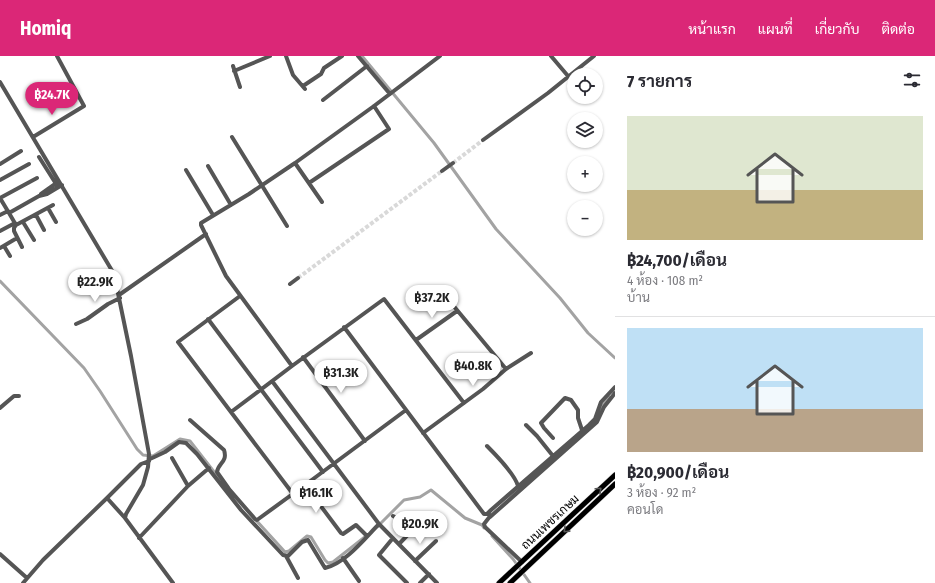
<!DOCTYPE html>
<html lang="th">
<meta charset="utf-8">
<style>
:root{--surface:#fff;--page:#f2f2f3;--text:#2b2b33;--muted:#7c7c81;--line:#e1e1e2;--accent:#db2777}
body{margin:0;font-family:"Fira Sans Condensed",Sarabun,sans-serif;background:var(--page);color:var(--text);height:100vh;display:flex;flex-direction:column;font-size:15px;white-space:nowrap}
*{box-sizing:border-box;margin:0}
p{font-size:13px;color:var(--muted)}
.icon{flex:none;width:22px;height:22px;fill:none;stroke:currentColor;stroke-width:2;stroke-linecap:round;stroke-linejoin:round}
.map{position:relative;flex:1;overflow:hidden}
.details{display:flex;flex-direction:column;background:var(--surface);width:320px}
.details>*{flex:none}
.tools{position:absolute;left:567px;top:12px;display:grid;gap:8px}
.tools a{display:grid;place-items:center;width:36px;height:36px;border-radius:50%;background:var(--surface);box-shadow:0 1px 3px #0004;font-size:20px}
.price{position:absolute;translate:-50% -34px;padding:0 9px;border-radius:14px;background:#fff;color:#222;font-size:13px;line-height:26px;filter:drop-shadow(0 1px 2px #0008)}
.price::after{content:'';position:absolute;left:50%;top:24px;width:12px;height:9px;margin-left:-6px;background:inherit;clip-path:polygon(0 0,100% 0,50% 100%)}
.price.active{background:var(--accent);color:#fff}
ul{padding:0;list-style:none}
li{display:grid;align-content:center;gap:8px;height:212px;padding:0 12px}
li+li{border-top:1px solid var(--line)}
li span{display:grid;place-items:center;height:124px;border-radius:0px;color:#555}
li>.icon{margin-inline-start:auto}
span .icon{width:72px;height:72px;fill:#fffc;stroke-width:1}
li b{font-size:17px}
h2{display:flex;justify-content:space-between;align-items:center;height:48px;padding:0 12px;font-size:17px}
header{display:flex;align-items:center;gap:24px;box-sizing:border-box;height:56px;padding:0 20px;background:var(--accent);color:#fff}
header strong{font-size:19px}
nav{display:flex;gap:22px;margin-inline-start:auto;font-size:14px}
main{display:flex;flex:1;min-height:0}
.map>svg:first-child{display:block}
</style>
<header>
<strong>Homiq</strong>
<nav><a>หน้าแรก</a><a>แผนที่</a><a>เกี่ยวกับ</a><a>ติดต่อ</a></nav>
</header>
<main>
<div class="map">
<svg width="615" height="527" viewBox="0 0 615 527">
<rect width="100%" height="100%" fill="#fff"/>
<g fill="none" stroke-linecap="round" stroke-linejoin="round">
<path stroke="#a3a3a3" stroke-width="3" d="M362,0L434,87L496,173L560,242L588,277L615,302
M0,225L84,312L100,335L137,393L143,399L153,400L180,383L190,385L222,426
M601,353L603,348L609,341
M255,463L285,496L289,495L307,480L311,481L325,504L328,507L333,506L366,480
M378,470L404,444L420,441L431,434L465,462L482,469L484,472
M492,480L513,503L530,527"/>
<path stroke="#d9d9d9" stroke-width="4" stroke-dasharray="4 2" stroke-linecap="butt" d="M453,107L483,84
M298,222L442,115"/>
<g stroke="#dbdbdb" stroke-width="6">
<path id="major" d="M499,527L615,419
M510,527L615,428"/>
</g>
<path stroke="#555" stroke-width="4" d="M286,0L293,19L305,33
M358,0L390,38
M551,0L568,20
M233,10L240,31
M234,15L270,0
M0,26L114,218L131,300L149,398L148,411L143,429L126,458L125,462L173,527
M303,30L321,18L324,12L342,0
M323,44L367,10
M33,81L84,50L57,0
M232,81L287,170
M483,84L548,37L594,0
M39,101L58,131
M295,107L322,146
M0,108L21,95
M208,110L231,149
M186,114L213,159
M442,115L453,107
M0,124L29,108
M309,127L389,73L374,50
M41,138L58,126
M0,142L9,157L39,140L47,138L62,129
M0,142L37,122
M48,152L56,166
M9,157L16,169L53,149
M0,159L8,155
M36,159L44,174
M23,166L34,184
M16,169L14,172V175L22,191
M0,175L15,167
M4,190L10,200
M0,192L17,182
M290,228L298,222
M119,239L206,178
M240,240L178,286L293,438
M452,248L506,313
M208,263L323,416
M76,268L87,263L108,248L120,242
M344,271L484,458H487L491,454L589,369L595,363L601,346L615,331
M416,284L457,255
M303,301L365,385
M292,310L226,220L201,169V167L249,138L295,107L374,50L440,0
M272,325L379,468L437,527
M0,352L14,340H19
M231,356L292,310L384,243L464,347
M190,364L224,394C228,406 218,407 217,416L229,433L255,463L257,464L305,429L406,354
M526,369L537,380L553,400
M423,377L483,333L506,313L531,297
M553,382L544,372L541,367L565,342L571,344L578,354V362L582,374
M487,390C495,398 515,419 518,430
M172,402L188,430
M150,403L165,396L179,386L186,387L197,398L241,454L283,499L288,500L302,486L308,484L325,512C346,507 365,482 379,468
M305,429L341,477L343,478L356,469L367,480
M107,442L125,462
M491,459L484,468L485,471L522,506
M393,460L404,466L412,474
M490,461L597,366L604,351L615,337
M139,482L188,430L209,412
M393,482L379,499L407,527
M399,488L422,464
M0,498L27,522
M286,500L298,522
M343,502L359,525
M415,505L436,485
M23,527L43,504L107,442L141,408L149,405
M420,527L429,518"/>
<use href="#major" stroke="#000" stroke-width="5"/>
</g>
<defs><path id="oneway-chevron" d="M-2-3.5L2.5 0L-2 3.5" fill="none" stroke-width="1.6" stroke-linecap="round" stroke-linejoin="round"/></defs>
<g stroke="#595959">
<use href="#oneway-chevron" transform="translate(599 434) rotate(-43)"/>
<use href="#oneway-chevron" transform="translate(566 474) rotate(136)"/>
</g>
<g text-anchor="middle" stroke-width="3" stroke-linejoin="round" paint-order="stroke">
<g font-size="12" fill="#000" stroke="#fff">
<text transform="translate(550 466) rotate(-43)" y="4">ถนนเพชรเกษม</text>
</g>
</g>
</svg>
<div class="tools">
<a><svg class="icon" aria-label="locate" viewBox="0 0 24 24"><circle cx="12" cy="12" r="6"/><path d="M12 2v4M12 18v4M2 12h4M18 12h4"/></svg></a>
<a><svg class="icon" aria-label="layers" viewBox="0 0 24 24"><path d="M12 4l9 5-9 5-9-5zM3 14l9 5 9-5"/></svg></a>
<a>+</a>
<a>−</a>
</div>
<b class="price active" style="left:52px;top:60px">฿24.7K</b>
<b class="price" style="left:95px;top:247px">฿22.9K</b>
<b class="price" style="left:432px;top:263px">฿37.2K</b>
<b class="price" style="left:473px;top:331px">฿40.8K</b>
<b class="price" style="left:341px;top:338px">฿31.3K</b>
<b class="price" style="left:316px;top:458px">฿16.1K</b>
<b class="price" style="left:420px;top:489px">฿20.9K</b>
</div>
<section class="details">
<h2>7 รายการ<svg class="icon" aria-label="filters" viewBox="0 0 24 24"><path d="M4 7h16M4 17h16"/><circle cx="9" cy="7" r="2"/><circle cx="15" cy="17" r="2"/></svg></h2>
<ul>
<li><span style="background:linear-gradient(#dfe7d0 60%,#c2b280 0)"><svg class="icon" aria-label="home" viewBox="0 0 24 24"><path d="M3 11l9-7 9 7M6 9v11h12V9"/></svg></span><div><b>฿24,700/เดือน</b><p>4 ห้อง · 108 m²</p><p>บ้าน</p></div></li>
<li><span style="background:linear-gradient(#bfe0f5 65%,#b9a48a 0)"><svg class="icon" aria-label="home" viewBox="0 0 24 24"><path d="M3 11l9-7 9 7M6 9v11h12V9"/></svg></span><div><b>฿20,900/เดือน</b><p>3 ห้อง · 92 m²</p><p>คอนโด</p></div></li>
</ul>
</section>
</main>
